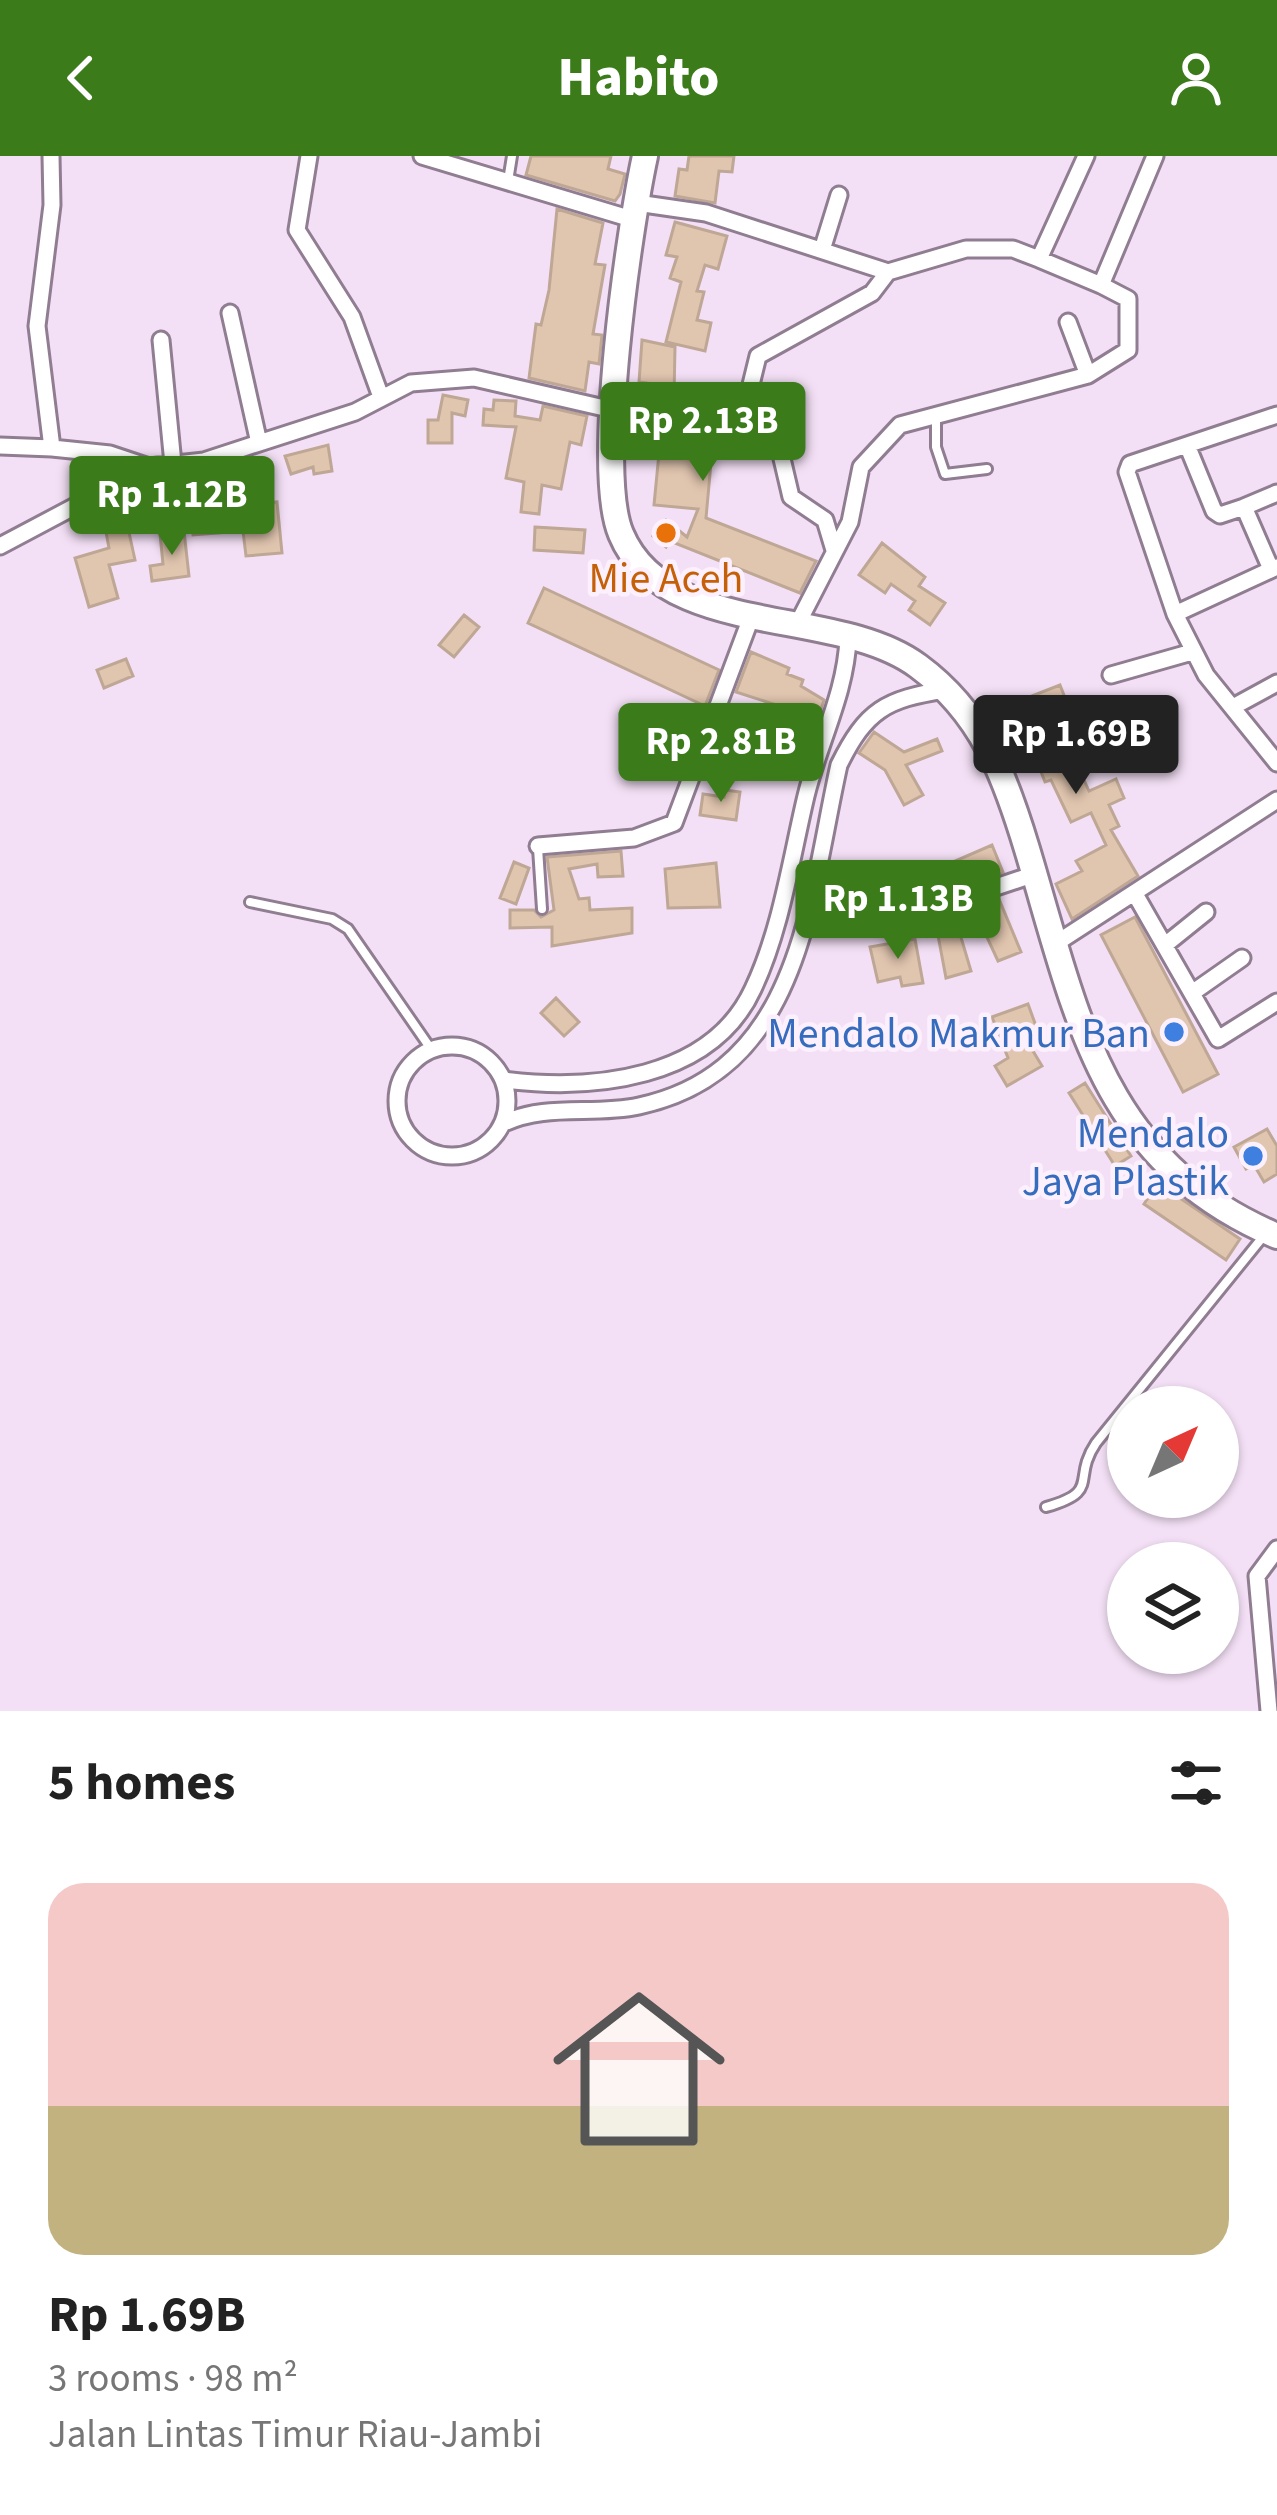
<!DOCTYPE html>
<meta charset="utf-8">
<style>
:root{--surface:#fff;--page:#f6f6f6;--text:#222;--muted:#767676;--accent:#3b7b1a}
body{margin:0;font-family:"Source Sans 3",sans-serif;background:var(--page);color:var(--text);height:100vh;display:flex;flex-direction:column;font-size:45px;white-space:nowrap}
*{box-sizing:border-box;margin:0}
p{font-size:39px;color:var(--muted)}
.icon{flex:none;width:66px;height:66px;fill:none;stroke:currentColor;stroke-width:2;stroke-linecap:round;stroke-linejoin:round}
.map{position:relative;height:1555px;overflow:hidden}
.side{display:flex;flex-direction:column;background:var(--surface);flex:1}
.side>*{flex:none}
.needle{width:78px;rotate:44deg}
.fabs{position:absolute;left:1107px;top:1230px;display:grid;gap:24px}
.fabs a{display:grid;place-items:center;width:132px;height:132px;border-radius:50%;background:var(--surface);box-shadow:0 3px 9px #0004;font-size:60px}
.price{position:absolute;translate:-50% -102px;padding:0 27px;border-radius:12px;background:var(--accent);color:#fff;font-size:39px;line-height:78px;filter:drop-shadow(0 3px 6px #0008)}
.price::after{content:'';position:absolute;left:50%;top:72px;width:36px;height:27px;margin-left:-18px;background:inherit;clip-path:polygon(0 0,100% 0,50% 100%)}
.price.on{background:#222;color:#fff}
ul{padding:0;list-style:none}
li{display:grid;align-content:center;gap:24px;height:636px;padding:0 48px}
li span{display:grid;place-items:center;height:372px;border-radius:36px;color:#555}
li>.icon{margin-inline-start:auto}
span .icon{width:216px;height:216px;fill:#fffc;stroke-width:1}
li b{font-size:51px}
h2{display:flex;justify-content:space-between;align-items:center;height:144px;padding:0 48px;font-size:51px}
header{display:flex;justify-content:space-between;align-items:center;height:156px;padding:0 48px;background:var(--accent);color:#fff;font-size:54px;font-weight:800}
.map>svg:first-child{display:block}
</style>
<header><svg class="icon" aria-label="back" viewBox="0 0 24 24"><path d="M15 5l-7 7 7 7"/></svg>Habito<svg class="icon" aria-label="person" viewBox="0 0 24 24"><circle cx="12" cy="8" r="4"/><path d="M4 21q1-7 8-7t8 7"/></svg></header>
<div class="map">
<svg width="1277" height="1555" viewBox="0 0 1277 1555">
<rect width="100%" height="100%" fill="#f4e0f6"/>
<path fill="#e0c5af" stroke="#bea795" stroke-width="3" d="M531,0H611L608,13L625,18L620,38L615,45L526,19Z
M689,0H734L732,16L719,15L715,47L675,40L679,13L687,14Z
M557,53L603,67L595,108L605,109L593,178L602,179L599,208L589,206L585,235L529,222L536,168L541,169L549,134Z
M675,66L727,80L718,113L705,109L697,135L704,136L697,164L711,167L705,195L666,186L681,126L670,122L677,101L666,99Z
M642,184L675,191L674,240L689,241L688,271L714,274L706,362L816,405L800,437L670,385L666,391L653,380L666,364L687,381L698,353L654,349L663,256L646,255L647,227L639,226Z
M443,239L468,244L465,260L452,257V287H428V264H438Z
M494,244L516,245L515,260L540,264L543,250L587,260L581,289L570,286L561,333L542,329L539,358L521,356L524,326L506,322L516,271L483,269L484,253L493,254Z
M328,289L332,315L314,318L313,311L291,318L285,300Z
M210,332L212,352L277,346L282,397L246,400L243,375L193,379L188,333Z
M535,371L585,374L583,397L534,394Z
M128,372L135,404L109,409L118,442L89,451L75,402L109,392L106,376Z
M184,375L189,420L152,425L150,410L163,408L160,378Z
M882,387L925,421L919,430L945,447L930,469L909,454L915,445L891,428L885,437L859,419Z
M544,432L719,514L705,550L528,467Z
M464,459L479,471L454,501L439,489Z
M751,496L789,512L787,518L803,524L801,530L824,544L816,569L792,554L736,536Z
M126,503L133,520L104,532L97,514Z
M1060,529L1091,608L1079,613L1089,635L1116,623L1124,642L1109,649L1119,670L1111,674L1138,720L1072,763L1056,728L1082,715L1076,705L1106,689L1091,657L1071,666L1051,624L1045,626L1014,547Z
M733,572L747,581L738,596L746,601L734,621L712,607Z
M874,576L904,596L937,583L942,595L906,609L923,639L904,649L885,614L859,597Z
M725,634L740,636L736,664L700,659L703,638L724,641Z
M992,689L1003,716L965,729L955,705Z
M621,695L623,720L598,721L597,708L569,713L579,743L589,742L590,754L632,752V777L552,790V771L510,772V754H534L541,761L554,754L547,701Z
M514,706L529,712L516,748L500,742Z
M716,707L720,751L668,752L665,713Z
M878,732L882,748L849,757L844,739Z
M999,743L1021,796L998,805L973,751Z
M1135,761L1218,918L1183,936L1101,779Z
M957,768L971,815L946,822L937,774Z
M915,783L923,827L902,830L900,821L878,826L870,791Z
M556,842L579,866L564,880L541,857Z
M1028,848L1040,881L1027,885L1042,910L1007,930L995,910L1008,902L992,861Z
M1085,927L1131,1000L1115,1010L1069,937Z
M1267,973L1277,990V1018L1264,1026L1254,1009L1246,1013L1234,991Z
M1158,1027L1240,1083L1226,1104L1144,1048Z"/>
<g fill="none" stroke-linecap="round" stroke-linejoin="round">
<g stroke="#907d91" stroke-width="14">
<path id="service" d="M508,25L512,0
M936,262V291L945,318L987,313
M538,692L542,753
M250,746L332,763L348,773L431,893
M1046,1351C1102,1335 1071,1324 1096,1287L1266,1077"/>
</g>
<g stroke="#907d91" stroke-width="21">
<path id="minor" d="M51,0L52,49L37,170L52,292L110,298L149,311
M309,0L297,74L352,161L381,241
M422,0L635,64
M637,47L706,57L888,116
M822,94L839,39
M1039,103L1101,129L1155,0
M230,157L259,287
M1068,166L1088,219
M161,184L173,308
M1187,289L1277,259
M0,290L52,292
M0,390L149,311L204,305L259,287L355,256L411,227L474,222L613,254
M834,394L825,364L791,341L772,260L747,245L758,200L872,137L888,116L966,93H1013L1039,103L1086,0
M1277,411L1175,458L1206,519L1277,607
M1271,413L1244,351L1277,337
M1175,458L1127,316L1130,308L1187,289L1214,355L1220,359L1244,351
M798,467L850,366L861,311L900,269L1088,219L1128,194V143L1101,129
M1111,519L1192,496
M1233,551L1277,527
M538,690L634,682L674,667L752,459
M1135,738L1218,883L1277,846
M857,766L954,745L1035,718
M1055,788L1277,644
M1165,789L1206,756
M1192,837L1242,802
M397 945a55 55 0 1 1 110 0a55 55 0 1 1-110 0Z
M504,924C592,935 711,924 753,833C781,774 791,703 806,640C819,586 846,537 848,482
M504,967C547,947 593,960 639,950C802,915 809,743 839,609C866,554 886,543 945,534
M1269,1555L1257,1420L1277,1393"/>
</g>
<g stroke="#907d91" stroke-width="30">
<path id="trunk" d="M645,0C629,74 594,315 621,378C665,484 836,449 918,510C982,557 1005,620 1027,693C1077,859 1100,1005 1277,1080"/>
</g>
<use href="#service" stroke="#fff" stroke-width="8"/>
<use href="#minor" stroke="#fff" stroke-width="15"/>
<use href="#trunk" stroke="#fff" stroke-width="24"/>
</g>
<circle fill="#e8710a" stroke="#fcf0fd" stroke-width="4.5" cx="666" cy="377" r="12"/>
<g fill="#3f7fe0" stroke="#fcf0fd" stroke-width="4.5">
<circle cx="1174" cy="876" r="12"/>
<circle cx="1253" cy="1000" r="12"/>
</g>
<g text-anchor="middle" stroke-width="9" stroke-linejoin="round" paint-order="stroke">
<g font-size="42" fill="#c56008" stroke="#fcf0fd">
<text x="666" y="436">Mie Aceh</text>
</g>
<g font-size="42" fill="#366cbe" stroke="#fcf0fd" text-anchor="end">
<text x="1150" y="891">Mendalo Makmur Ban</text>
<text x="1229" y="991">Mendalo<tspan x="1229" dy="48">Jaya Plastik</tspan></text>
</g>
</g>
</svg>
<div class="fabs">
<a><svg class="needle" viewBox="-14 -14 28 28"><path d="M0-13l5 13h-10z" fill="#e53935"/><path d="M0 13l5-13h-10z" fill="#767676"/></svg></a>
<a><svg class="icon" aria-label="layers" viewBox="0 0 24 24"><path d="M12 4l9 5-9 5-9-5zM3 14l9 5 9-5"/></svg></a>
</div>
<b class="price" style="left:703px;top:328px">Rp 2.13B</b>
<b class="price" style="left:172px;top:402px">Rp 1.12B</b>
<b class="price on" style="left:1076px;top:641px">Rp 1.69B</b>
<b class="price" style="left:721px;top:649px">Rp 2.81B</b>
<b class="price" style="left:898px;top:806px">Rp 1.13B</b>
</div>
<section class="side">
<h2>5 homes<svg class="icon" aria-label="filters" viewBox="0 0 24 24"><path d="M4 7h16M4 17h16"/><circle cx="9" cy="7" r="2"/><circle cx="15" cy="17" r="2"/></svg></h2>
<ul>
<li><span style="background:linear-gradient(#f6c9c9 60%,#c2b280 0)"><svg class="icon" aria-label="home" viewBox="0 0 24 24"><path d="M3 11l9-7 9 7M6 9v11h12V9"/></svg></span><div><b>Rp 1.69B</b><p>3 rooms · 98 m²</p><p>Jalan Lintas Timur Riau-Jambi</p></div></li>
</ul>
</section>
